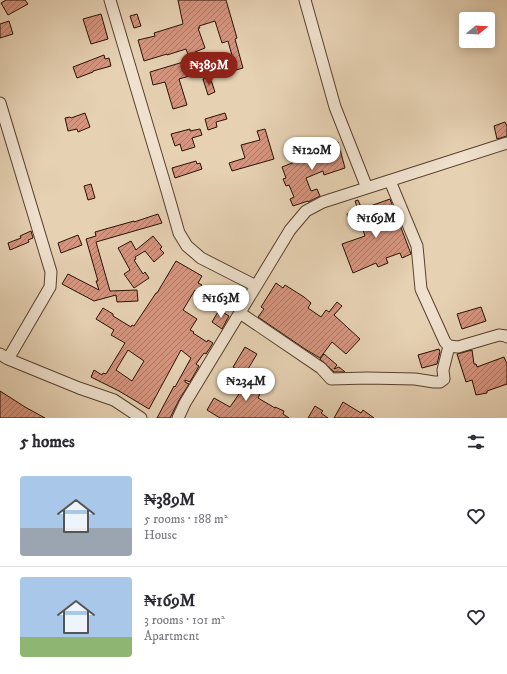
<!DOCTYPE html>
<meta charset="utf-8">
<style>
:root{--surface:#fff;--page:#f2f2f3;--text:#2b2b33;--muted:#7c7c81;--line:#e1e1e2;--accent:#8f2418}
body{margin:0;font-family:"IM FELL DW Pica",serif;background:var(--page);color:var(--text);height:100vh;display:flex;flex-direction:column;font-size:15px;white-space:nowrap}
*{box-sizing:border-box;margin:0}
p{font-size:13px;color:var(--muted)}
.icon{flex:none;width:22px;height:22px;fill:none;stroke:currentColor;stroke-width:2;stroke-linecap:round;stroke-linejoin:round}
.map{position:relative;height:418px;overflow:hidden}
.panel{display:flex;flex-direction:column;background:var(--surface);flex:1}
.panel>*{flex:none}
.needle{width:26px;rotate:72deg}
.fabs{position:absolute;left:459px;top:12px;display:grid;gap:8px}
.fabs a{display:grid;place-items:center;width:36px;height:36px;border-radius:4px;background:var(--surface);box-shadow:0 2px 10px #0003;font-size:20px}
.price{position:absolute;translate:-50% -34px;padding:0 9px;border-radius:14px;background:#fff;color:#222;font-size:13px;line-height:26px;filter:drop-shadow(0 1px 2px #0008)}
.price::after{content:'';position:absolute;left:50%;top:24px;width:12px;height:9px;margin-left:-6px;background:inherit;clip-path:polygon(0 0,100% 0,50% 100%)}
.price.active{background:var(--accent);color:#fff}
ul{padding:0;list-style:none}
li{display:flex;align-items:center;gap:12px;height:100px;padding:0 20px}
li+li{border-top:1px solid var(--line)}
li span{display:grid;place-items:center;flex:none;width:112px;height:80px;border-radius:4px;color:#555}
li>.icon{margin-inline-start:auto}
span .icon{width:48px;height:48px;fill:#fffc;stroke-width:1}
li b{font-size:17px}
h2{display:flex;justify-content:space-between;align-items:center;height:48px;padding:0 20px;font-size:17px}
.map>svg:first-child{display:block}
</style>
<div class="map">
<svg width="507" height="418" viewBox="0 0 507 418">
<defs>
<pattern id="building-hatch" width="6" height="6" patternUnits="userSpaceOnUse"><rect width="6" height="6" fill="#d59580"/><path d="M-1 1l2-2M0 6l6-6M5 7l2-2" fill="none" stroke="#ad7866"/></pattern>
</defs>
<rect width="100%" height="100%" fill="#e6d1b3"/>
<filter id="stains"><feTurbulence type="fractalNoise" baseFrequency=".005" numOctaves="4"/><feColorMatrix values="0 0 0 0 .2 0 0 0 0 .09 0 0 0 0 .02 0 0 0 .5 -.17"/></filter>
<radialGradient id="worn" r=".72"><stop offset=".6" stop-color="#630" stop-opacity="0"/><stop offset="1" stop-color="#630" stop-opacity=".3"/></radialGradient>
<path fill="url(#building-hatch)" stroke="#291100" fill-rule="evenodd" d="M6,0H25L28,4L8,15L1,3Z
M178,0H226L237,38L235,39L243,68L236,70L228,41L222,43L215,21L199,26L200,28H198L205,48L195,52L203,72L179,79L187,105L173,109L165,82L153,85L150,72L190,60L186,49L167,55V54L144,61L138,40L155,36L154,33L183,24Z
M101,14L108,39L91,44L83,19Z
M137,14L141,26L134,28L130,16Z
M9,21L13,34L0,38V24Z
M104,55L105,59L109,58L111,66L93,71V72L77,78L73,67Z
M210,77L215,92L208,95L203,79Z
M85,113L90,127L78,132L77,129L68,131L65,118L70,117L71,118Z
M225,113L227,119L216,122L217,127L208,130L205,119Z
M505,122L507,126V136L497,139L494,126Z
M190,129V131L200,129L202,135L192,138L195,147L182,151L180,144L175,146L171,134Z
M265,129L274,159L232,171L229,163L245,158L241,145L260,140L257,131Z
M338,142L345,168L324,175L323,171L306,178L311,191L317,189L320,196L308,202V201L293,206L290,199L294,197L289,185L286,186L283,179L286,178L282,167L305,158L303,152Z
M196,161L197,164L200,163L202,169L175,178L172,168Z
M91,184L95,198L88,200L84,186Z
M390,199L411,254L402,258L400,253L386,258L388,263L378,267L376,263L353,273L342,244L365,236L362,227L384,223L379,209L360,218L359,216L349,220L347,214L358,210L355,201L358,200L362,209Z
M158,214L162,223L96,242L110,291L137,290L138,301L117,302L116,295L94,301L62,284L68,274L99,290L96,281H98L86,239L96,236L95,232L134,221V222Z
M31,231L33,238L28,240L29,242L10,250L8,243L21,238L20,236Z
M78,235L82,245L61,253L58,243Z
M153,236L162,247L160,249L164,253L154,262L145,251L135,257L136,259L134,260L143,274L145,272L149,278L134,288L124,274L130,270L118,248L131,241L136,250Z
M176,261L202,276L198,283L202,285L198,292L195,290L183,310L197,319L190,330L194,332L193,333L207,342L208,340L213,343L206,354L204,353L196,364L199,366L190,382L185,380V382L189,384L179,400L170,418H157L174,386L175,387L191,358L181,350L149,409L119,391L91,377L94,370L102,375L103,373L106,374L125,343L111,335L114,330L96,319L103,308L113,314V316L131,327L132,325L134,326L156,293H157ZM128,350L144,361L132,381L116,370Z
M276,283L283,288L285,285L304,297L311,303L308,308L321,317L326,310L329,312L337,302L342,306L334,315L360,339L346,354L332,342L320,358L305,349L258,317L264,309L261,307Z
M481,307L486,321L462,329L457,314Z
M219,310L229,316L222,329L212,322Z
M245,347L257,354L245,374L233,367Z
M439,349L440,352L437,364L422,368L418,355Z
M472,350L474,364H476L477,367L504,357L507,364V384L487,391V393L476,395L472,380L466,382L457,354Z
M324,354L337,365L334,369L339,367L345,372H334L320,359Z
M248,372L266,382L258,398L275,408V407L284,411L283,414L289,418H220L207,410L214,398L230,407L239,394L225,390L226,382L240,386Z
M0,391L25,407L45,418H0Z
M343,402L361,413L363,410L374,418H334Z
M315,406L323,411L321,413L328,418H308Z"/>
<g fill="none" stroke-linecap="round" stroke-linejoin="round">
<g stroke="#58412d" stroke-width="13">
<path id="minor" d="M110,0L167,191L179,233L187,246L201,258L256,286
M305,0L335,107L367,188
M0,103L51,272L50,287L8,359
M390,181L417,246L421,289L445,342L449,346L458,347L499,335L506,336L507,337
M240,313L321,368L331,379L367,378L415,379L434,382H440L444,379L443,370L449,346
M0,354L8,359L79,388L114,400L141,418
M178,418L185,403L290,230L306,211L323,202L507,143"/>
</g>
<use href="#minor" stroke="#efe1ce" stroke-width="11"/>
</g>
<rect width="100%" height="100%" filter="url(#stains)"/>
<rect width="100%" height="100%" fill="url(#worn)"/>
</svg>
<div class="fabs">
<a><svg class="needle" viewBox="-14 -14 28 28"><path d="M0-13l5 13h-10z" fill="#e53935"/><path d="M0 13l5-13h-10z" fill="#7c7c81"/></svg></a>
</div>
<b class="price active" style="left:209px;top:86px">₦389M</b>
<b class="price" style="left:312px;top:171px">₦120M</b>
<b class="price" style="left:376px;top:239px">₦169M</b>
<b class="price" style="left:221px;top:319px">₦163M</b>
<b class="price" style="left:246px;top:402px">₦234M</b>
</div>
<section class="panel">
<h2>5 homes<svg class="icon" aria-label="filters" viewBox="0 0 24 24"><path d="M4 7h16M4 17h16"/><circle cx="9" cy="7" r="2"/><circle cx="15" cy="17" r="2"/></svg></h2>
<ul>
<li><span style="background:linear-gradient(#a9c7e8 65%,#9aa5b1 0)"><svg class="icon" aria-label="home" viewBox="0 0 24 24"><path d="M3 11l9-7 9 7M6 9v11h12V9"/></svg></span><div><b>₦389M</b><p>5 rooms · 188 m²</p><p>House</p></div><svg class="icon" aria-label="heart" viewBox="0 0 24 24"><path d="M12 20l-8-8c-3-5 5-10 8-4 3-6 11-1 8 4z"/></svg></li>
<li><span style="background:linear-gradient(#a9c7e8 75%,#8fb573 0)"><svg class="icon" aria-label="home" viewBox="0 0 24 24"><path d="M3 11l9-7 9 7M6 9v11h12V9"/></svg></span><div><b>₦169M</b><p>3 rooms · 101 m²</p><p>Apartment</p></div><svg class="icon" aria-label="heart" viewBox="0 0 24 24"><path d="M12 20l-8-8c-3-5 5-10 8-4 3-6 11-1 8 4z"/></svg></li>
</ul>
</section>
